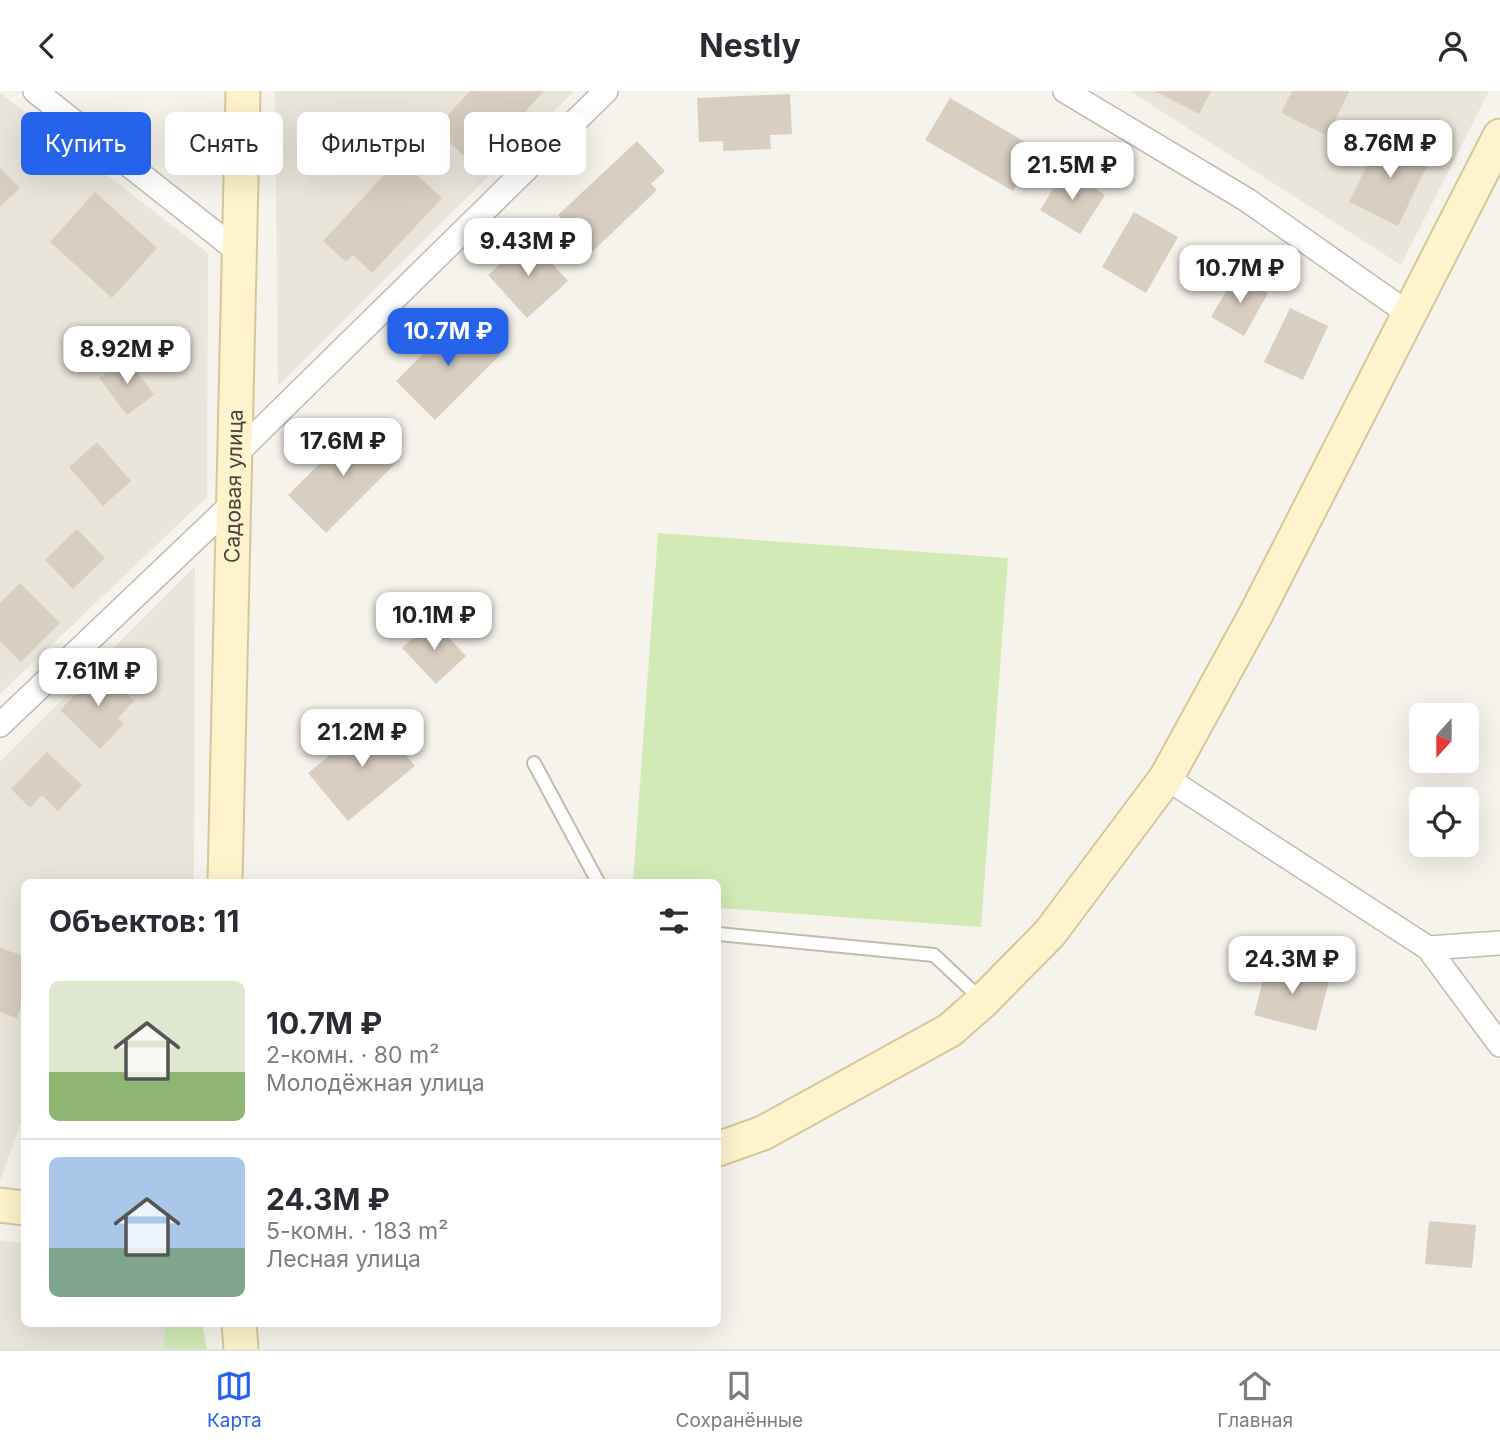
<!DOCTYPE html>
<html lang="ru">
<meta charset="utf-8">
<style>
:root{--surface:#fff;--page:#f2f2f3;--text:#2b2b33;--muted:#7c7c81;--line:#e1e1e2;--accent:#2563eb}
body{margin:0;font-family:Inter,sans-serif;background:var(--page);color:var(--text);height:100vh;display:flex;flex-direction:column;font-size:26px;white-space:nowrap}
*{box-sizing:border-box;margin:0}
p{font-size:23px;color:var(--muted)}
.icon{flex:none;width:38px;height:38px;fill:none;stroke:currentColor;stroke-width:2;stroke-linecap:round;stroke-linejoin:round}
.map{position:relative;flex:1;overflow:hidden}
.details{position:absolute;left:21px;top:788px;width:700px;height:448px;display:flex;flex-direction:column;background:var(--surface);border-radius:10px;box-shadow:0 7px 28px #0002}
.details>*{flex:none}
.hud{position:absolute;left:21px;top:21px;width:700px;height:63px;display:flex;gap:14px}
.needle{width:46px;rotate:201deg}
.fabs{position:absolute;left:1409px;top:612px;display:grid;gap:14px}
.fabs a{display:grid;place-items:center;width:70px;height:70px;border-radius:10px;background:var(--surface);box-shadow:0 7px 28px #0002;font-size:35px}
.price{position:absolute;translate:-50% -60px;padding:0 16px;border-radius:14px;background:#fff;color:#222;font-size:23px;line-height:46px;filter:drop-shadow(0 2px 4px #0008)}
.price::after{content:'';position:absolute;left:50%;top:42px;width:21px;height:16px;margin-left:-10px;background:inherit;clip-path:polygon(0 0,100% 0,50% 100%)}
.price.active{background:var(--accent);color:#fff}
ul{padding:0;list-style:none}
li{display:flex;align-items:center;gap:21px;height:175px;padding:0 28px}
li+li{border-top:2px solid var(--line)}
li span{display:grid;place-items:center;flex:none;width:196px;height:140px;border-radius:10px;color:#555}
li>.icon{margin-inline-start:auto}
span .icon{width:84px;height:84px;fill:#fffc;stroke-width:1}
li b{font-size:30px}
h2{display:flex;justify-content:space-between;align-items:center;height:84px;padding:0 28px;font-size:30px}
.chip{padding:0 24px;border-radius:10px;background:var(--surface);box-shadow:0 7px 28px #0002;font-size:24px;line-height:63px}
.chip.active{background:var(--accent);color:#fff}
header{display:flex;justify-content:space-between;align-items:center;height:91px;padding:0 28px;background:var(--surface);font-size:32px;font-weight:700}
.tabs{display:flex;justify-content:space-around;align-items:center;height:98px;border-top:2px solid var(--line);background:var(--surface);font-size:19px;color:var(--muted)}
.tabs a{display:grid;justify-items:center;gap:4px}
.tabs .active{color:var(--accent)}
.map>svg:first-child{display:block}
</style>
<header><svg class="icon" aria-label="back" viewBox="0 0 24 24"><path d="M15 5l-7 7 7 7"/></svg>Nestly<svg class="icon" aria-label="person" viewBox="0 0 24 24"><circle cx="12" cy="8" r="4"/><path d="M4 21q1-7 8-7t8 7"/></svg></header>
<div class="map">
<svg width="1500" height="1258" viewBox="0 0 1500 1258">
<rect width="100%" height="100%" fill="#f6f3ec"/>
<path fill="#eae5da" d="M275,0H574L278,295Z
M1130,0H1489L1401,174Z
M0,2L208,162L207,406L0,603Z
M195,475L194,791H24V1023L0,1090V671Z
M0,1149L24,1153V1232H177L182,1258H0Z"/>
<path fill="#d2eab5" d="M658,442L1008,467L981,836L718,817V791H633Z
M166,1232H202L207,1258H163Z"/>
<path fill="#d8cfc1" d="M470,0H544L475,75L435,38Z
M1155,0H1211L1199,23Z
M1292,0H1349L1328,45L1281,22Z
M790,3L792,43L770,44L771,58L723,60V50L699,51L697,7Z
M950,7L1037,58L1013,100L925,49Z
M1382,44L1431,67L1398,135L1349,111Z
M637,50L665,80L651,93L657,99L592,161L558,124Z
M399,68L442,107L372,182L353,164L346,171L323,150Z
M0,77L20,97L0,116Z
M1065,79L1105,104L1080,143L1040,119Z
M95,101L157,157L112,207L50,151Z
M1134,121L1178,146L1146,202L1102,176Z
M529,147L568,190L527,227L488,184Z
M1236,183L1268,202L1244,245L1211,226Z
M1290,217L1328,235L1303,289L1264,271Z
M462,224L501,263L435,329L396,290Z
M127,267L154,304L127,324L99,287Z
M361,332L399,369L326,442L288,404Z
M97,351L131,390L103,415L69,376Z
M77,438L105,467L73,498L45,469Z
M20,492L60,532L21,571L0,550V512Z
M432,529L466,565L436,593L402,557Z
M101,577L134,610L118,627L124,633L100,658L60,619Z
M375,627L415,675L348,730L308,682Z
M47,661L82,694L58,720L42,704L30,717L11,698Z
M0,857L24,865V906L17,927L0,921Z
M1268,870L1330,886L1316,940L1254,924Z
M1429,1130L1476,1134L1472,1177L1425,1173Z"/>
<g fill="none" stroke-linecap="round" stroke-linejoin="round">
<g stroke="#c2bbae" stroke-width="16">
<path id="lane" d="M534,672L598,791
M718,843L934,864L983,910"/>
</g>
<g stroke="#c2bbae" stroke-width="26">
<path id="street" d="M35,0L239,161
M1065,0L1247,109L1409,223
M235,364L606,0
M0,634L232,413
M1166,687L1428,857
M1500,852L1428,857L1500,954"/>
</g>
<g stroke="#d6c79b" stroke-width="37">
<g id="secondary">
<path id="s1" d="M225,791L243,0"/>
<path d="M718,1058L763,1042L950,939L983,910L1050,842L1166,687L1256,523L1500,45"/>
<path d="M0,1114L24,1117"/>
<path d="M239,1232L241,1258"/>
</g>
</g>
<use href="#lane" stroke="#fff" stroke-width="12"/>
<use href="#street" stroke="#fff" stroke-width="23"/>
<use href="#secondary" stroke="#fff3cd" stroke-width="33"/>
</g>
<g text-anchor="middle" stroke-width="5" stroke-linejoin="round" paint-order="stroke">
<g font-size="21" fill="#4b4439" stroke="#fff">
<text dy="7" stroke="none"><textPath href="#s1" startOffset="396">Садовая улица</textPath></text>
</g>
</g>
</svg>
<div class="fabs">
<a><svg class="needle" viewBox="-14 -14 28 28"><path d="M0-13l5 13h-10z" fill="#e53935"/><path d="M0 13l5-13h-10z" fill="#7c7c81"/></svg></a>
<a><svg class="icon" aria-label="locate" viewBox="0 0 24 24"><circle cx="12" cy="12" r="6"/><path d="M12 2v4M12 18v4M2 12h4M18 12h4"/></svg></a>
</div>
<b class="price" style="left:1390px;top:89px">8.76M ₽</b>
<b class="price" style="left:1072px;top:111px">21.5M ₽</b>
<b class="price" style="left:528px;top:187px">9.43M ₽</b>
<b class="price" style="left:1240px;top:214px">10.7M ₽</b>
<b class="price active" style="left:448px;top:277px">10.7M ₽</b>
<b class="price" style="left:127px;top:295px">8.92M ₽</b>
<b class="price" style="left:343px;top:387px">17.6M ₽</b>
<b class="price" style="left:434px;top:561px">10.1M ₽</b>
<b class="price" style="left:98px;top:617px">7.61M ₽</b>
<b class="price" style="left:362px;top:678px">21.2M ₽</b>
<b class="price" style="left:1292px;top:905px">24.3M ₽</b>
<div class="hud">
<a class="chip active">Купить</a>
<a class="chip">Снять</a>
<a class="chip">Фильтры</a>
<a class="chip">Новое</a>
</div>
<section class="details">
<h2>Объектов: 11<svg class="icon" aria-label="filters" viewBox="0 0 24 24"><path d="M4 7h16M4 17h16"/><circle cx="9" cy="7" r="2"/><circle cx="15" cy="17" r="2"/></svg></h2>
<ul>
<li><span style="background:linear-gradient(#dfe7d0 65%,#8fb573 0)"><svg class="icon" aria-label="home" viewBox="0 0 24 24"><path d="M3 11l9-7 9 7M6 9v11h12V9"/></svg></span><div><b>10.7M ₽</b><p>2-комн. · 80 m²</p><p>Молодёжная улица</p></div></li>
<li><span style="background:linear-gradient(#a9c7e8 65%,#7fa58c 0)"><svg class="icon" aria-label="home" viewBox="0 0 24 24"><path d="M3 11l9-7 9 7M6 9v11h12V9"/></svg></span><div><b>24.3M ₽</b><p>5-комн. · 183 m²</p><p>Лесная улица</p></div></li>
</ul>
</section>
</div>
<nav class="tabs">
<a class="active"><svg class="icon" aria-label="map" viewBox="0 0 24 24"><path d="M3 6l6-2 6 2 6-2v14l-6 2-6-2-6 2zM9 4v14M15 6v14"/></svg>Карта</a>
<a><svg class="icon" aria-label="saved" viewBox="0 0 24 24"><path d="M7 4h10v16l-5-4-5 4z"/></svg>Сохранённые</a>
<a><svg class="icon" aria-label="home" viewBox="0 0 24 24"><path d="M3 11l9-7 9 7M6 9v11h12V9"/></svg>Главная</a>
</nav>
